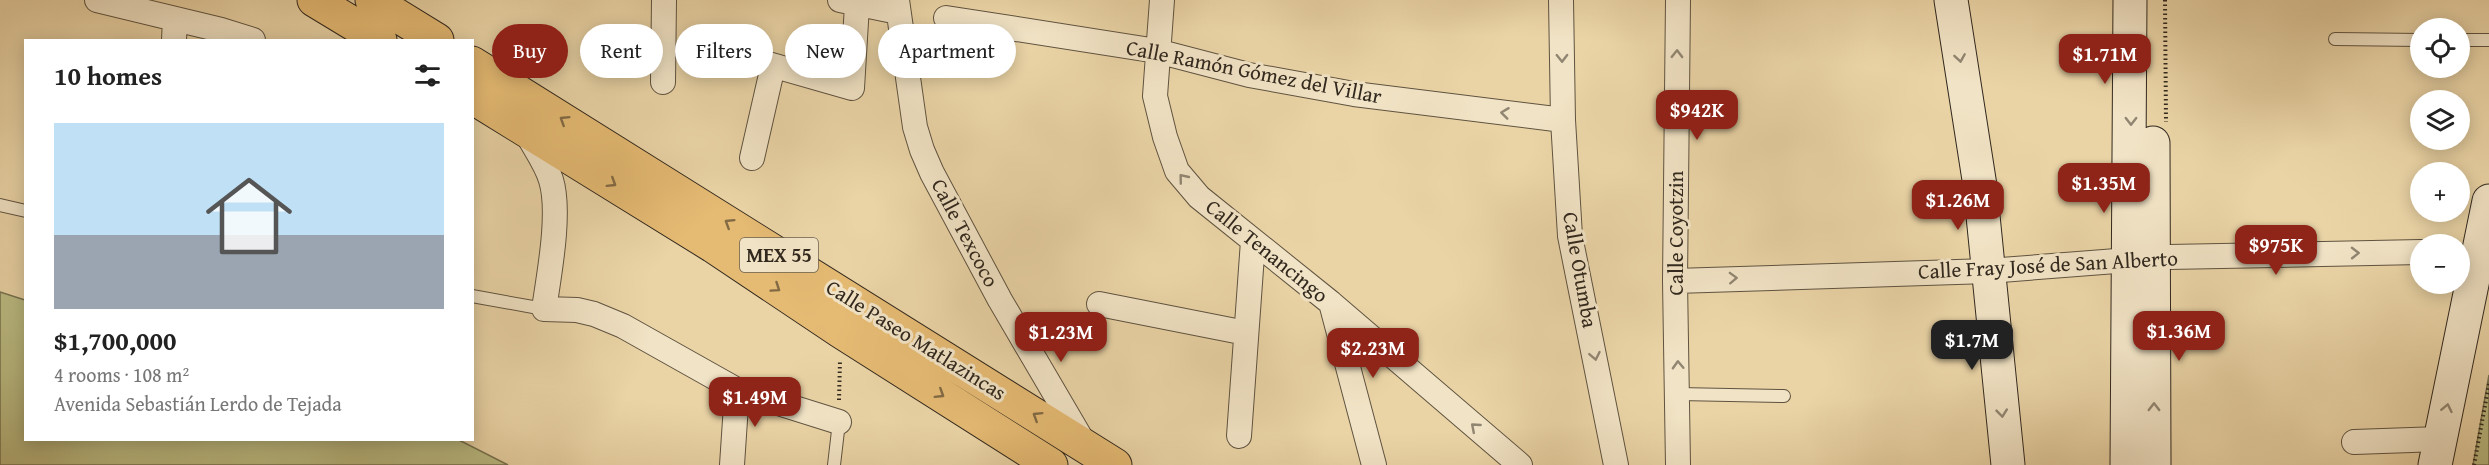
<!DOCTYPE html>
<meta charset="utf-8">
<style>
:root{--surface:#fff;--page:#f6f6f6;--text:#222;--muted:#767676;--accent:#8f2418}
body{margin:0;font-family:"Gentium Book Plus",serif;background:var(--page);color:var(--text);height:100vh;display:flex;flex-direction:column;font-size:22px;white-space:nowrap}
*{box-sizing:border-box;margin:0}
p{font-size:20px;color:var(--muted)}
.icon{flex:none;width:33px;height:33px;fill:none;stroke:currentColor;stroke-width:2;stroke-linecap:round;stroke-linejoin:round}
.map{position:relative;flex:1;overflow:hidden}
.side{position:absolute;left:24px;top:39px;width:450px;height:402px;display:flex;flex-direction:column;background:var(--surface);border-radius:0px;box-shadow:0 3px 15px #0003}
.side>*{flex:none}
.hud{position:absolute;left:492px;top:24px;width:570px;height:54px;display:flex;gap:12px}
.buttons{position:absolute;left:2410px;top:18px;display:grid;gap:12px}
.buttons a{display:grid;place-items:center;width:60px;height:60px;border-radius:50%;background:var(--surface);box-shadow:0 3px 15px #0003;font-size:30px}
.price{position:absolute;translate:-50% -51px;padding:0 14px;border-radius:12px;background:var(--accent);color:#fff;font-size:20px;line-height:39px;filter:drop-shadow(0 2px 3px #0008)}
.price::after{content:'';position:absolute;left:50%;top:36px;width:18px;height:14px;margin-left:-9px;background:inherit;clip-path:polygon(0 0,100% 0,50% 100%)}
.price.current{background:#222;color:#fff}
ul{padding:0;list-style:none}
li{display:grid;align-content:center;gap:12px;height:318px;padding:0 30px}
li span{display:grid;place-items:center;height:186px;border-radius:0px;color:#555}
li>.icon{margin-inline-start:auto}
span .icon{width:108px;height:108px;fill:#fffc;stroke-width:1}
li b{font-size:26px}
h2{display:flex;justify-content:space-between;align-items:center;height:72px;padding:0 30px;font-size:26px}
.tag{padding:0 21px;border-radius:27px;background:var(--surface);box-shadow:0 3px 15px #0003;font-size:21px;line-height:54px}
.tag.current{background:var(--accent);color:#fff}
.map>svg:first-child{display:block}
</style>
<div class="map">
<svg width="2489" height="465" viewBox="0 0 2489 465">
<rect width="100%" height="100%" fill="#ead4a6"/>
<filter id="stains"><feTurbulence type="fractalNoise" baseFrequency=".00333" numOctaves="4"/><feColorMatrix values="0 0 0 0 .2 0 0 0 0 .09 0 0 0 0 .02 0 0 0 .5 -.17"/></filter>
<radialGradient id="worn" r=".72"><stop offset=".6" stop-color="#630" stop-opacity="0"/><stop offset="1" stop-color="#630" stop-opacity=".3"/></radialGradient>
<path fill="#bbbc83" stroke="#767250" stroke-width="1.5" d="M0,292L25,300L26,440H459L508,465H0Z
M2489,375V465H2473Z"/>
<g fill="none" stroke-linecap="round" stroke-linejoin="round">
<g stroke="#5f5340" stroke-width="14">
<path id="service" d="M2335,39L2421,40
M2460,40H2489
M0,205L26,211
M472,296L544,309
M1679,394L1784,396
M834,465L839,422"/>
</g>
<g stroke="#5f5340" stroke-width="26">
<path id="minor" d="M97,0L221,30L253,40
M840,0L898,12
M897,0L915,127L922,150L932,173L1000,300L1085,445
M1162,0L1155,96L1165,137L1177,171L1199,197L1331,303L1520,465
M1561,0L1563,120L1570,236L1616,465
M1678,0L1675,281L1678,465
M946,18L1157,51L1249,75L1354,94L1563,120
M174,40L175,19
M695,43L852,88L857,5
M663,82L664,0
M525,130C533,146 546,163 551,180C561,212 549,275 544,309L577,310L594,314L623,326L737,390L839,422
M752,158L773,66
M1675,281L1988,271L2168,257L2421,252
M1331,303L1374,465
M1099,304L1246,333
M1239,436L1253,241
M2354,442L2440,439
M732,465L737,390"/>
</g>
<g stroke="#31281e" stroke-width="35">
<path id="secondary" d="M1951,0L1980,186L2008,465
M2153,143L2154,465
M2127,465L2130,0
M2435,465L2489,201"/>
</g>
<g stroke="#31281e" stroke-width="35">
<path id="trunk" d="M314,0L380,40
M372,0L437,40
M472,63L1115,465
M472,97L713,246L840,331L1051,465"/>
</g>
<path stroke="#31281e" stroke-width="4" stroke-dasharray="1.5 3" stroke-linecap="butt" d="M2165,0L2166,122
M839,400L840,360
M2474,465L2489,384"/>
<use href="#service" stroke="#f1e3c5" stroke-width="12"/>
<use href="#minor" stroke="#f1e3c5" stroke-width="24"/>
<use href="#secondary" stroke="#f1e3c5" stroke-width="33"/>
<use href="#trunk" stroke="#e5ba73" stroke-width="33"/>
</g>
<defs><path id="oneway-chevron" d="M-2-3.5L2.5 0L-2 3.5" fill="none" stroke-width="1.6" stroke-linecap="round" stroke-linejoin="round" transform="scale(1.5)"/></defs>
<g stroke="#918672">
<use href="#oneway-chevron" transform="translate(1677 54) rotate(-89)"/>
<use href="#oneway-chevron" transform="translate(1562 58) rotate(89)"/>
<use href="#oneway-chevron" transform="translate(1960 58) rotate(81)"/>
<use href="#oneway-chevron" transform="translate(1505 113) rotate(-173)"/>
<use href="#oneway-chevron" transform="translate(2131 121) rotate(90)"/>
<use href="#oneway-chevron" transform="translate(1183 178) rotate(-129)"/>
<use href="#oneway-chevron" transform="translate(2355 253) rotate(-1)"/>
<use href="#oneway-chevron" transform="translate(1733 278) rotate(-2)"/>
<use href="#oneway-chevron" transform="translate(1595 356) rotate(79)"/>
<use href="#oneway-chevron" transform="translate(1678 365) rotate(-92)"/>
<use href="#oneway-chevron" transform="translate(2154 407) rotate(-90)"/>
<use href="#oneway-chevron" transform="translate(2447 408) rotate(-78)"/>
<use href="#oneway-chevron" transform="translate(2002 413) rotate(84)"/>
<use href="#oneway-chevron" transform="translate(1475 427) rotate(-139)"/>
</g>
<g stroke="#826a44">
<use href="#oneway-chevron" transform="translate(564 120) rotate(-148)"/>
<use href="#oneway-chevron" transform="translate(612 183) rotate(32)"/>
<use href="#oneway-chevron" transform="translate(729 223) rotate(-148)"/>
<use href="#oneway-chevron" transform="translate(776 288) rotate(34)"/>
<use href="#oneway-chevron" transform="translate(940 394) rotate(32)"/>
<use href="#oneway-chevron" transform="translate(1037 416) rotate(-148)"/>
</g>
<g text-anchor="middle" stroke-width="6" stroke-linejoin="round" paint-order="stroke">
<rect fill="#f1e3c5" stroke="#6b6050" stroke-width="1.5" x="740" y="238" width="78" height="34" rx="4.5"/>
<g font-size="20" font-weight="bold" fill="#31281e">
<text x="779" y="262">MEX 55</text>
</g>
<g font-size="21" fill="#31281e" stroke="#f1e3c5">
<text transform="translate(1254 72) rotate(11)" y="7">Calle Ramón Gómez del Villar</text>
<text transform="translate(965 233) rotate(62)" y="7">Calle Texcoco</text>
<text transform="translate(1676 233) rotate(-90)" y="7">Calle Coyotzin</text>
<text transform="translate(1267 251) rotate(39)" y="7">Calle Tenancingo</text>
<text transform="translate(2048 265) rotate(-3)" y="7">Calle Fray José de San Alberto</text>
<text transform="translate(1580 270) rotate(80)" y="7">Calle Otumba</text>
<text transform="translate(916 340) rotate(32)" y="7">Calle Paseo Matlazincas</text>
</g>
</g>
<rect width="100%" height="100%" filter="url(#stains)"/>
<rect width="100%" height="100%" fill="url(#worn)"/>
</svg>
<div class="buttons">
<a><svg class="icon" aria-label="locate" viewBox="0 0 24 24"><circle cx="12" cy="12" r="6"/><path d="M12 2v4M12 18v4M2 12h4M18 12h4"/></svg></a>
<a><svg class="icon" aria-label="layers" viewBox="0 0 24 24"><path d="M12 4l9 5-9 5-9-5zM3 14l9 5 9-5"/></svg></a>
<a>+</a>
<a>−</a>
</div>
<b class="price" style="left:2105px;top:85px">$1.71M</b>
<b class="price" style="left:1697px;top:141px">$942K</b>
<b class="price" style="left:2104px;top:214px">$1.35M</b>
<b class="price" style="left:1958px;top:231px">$1.26M</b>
<b class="price" style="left:2276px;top:276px">$975K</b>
<b class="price" style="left:2179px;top:362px">$1.36M</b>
<b class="price" style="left:1061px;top:363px">$1.23M</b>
<b class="price current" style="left:1972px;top:371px">$1.7M</b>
<b class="price" style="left:1373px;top:379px">$2.23M</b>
<b class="price" style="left:755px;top:428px">$1.49M</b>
<div class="hud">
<a class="tag current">Buy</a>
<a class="tag">Rent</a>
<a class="tag">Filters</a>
<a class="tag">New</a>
<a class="tag">Apartment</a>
</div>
<section class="side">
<h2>10 homes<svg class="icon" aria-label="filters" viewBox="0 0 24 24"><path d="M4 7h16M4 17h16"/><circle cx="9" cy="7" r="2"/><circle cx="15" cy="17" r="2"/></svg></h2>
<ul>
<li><span style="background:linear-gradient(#bfe0f5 60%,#9aa5b1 0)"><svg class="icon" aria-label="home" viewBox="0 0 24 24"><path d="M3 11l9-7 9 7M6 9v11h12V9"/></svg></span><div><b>$1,700,000</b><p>4 rooms · 108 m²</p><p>Avenida Sebastián Lerdo de Tejada</p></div></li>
</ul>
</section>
</div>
